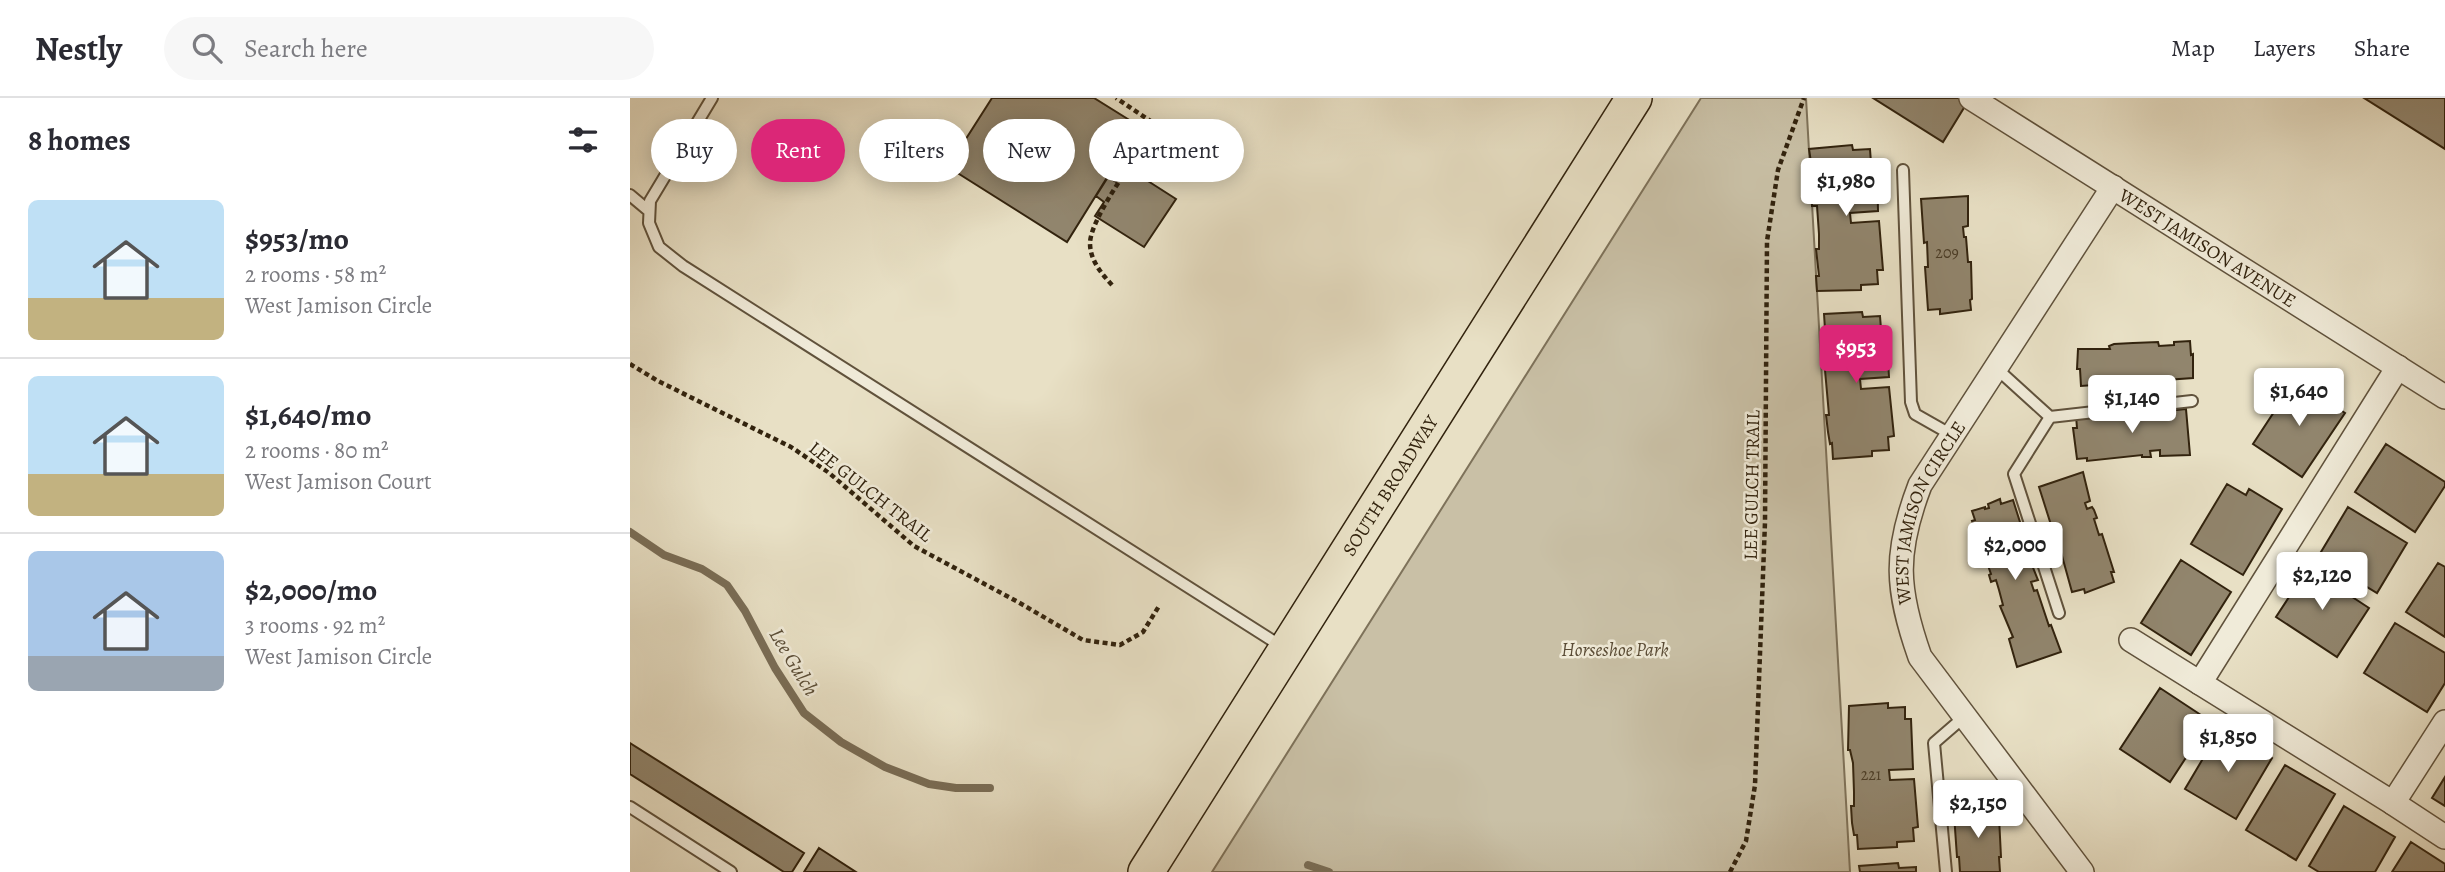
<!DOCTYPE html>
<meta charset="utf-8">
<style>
:root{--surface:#fff;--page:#f7f7f7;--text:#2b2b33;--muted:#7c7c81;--line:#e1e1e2;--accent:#db2777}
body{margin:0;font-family:Alegreya,serif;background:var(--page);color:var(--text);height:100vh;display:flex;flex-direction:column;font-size:26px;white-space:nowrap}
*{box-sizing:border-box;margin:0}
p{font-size:23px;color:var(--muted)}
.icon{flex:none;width:38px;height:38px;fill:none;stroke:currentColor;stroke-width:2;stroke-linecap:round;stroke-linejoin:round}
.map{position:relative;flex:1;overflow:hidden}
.panel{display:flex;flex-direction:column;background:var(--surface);width:630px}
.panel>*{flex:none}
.top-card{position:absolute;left:21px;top:21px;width:665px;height:63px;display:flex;gap:14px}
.price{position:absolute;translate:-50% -60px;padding:0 16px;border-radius:7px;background:#fff;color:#222;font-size:23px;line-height:46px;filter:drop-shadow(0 2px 4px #0008)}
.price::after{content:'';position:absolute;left:50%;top:42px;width:21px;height:16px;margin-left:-10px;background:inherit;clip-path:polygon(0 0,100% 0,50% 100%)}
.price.current{background:var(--accent);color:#fff}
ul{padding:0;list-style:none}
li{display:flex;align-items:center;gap:21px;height:175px;padding:0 28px}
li+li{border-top:2px solid var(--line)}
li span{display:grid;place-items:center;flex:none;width:196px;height:140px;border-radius:10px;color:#555}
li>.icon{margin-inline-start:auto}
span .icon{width:84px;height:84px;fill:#fffc;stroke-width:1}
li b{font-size:30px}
h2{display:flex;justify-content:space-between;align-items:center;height:84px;padding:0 28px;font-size:30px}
.pill{padding:0 24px;border-radius:32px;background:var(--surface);box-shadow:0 4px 18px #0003;font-size:24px;line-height:63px}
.pill.current{background:var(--accent);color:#fff}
header{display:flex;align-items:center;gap:42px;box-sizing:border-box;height:98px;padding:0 35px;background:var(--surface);border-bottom:2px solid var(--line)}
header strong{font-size:33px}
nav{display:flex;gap:38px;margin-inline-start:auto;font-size:24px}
.search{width:490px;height:63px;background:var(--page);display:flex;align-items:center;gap:18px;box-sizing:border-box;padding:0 24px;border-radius:38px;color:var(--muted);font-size:26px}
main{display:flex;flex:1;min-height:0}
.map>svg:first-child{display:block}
</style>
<header>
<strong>Nestly</strong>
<div class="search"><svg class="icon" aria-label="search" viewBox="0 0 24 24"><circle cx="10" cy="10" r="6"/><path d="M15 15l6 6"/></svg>Search here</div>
<nav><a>Map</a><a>Layers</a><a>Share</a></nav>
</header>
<main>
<section class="panel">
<h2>8 homes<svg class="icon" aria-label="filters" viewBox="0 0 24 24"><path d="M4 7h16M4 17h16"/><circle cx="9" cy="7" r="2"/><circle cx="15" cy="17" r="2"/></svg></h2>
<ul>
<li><span style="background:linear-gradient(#bfe0f5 70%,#c2b280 0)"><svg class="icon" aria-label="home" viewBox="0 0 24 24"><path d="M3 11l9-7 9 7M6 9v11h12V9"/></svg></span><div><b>$953/mo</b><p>2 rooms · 58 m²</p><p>West Jamison Circle</p></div></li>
<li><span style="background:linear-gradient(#bfe0f5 70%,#c2b280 0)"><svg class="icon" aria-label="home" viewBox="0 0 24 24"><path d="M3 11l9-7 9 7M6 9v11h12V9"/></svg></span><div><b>$1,640/mo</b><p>2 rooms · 80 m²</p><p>West Jamison Court</p></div></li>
<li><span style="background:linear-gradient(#a9c7e8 75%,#9aa5b1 0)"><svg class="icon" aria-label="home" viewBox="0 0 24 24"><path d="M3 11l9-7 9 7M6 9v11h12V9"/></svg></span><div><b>$2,000/mo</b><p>3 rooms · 92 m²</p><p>West Jamison Circle</p></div></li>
</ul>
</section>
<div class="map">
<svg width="1815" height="774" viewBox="0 0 1815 774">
<rect width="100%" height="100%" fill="#e8e0c5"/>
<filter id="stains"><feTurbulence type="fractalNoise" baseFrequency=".00286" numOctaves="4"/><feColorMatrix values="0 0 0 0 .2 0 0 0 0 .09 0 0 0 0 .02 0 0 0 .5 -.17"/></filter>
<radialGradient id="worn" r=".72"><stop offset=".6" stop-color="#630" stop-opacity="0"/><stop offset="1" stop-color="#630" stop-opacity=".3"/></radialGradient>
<path fill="#c9c0a6" stroke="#7e725a" stroke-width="2" d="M1071,0H1176L1220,774H582Z"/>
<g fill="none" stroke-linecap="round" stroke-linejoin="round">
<path stroke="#7a6e57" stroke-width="8" d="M0,434L34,457L72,471L97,487L115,513L145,570L174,615L211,644L255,669L299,686L326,690H360
M678,767L699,774"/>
</g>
<path fill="#91856d" stroke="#32230e" stroke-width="2" d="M362,0H464L509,28L437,144L318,69Z
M1243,0H1340L1313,44Z
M1734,0H1815V51Z
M1222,47L1223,52L1240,51L1241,65L1247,64L1248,113L1220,115L1221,125L1249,123L1253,172H1247L1248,186L1231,187V192L1187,193L1186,178H1189L1186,151H1189V136L1187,108H1182L1181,77L1183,78L1179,51Z
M496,69L546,101L514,149L465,118L474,104L466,98L478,79L486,84Z
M1338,98V128L1333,129L1334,139H1336L1338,164H1341L1342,201L1340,202L1341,212L1310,216V211L1298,212L1295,169H1298L1297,144L1294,145L1291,101Z
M1232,214L1233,219L1250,218L1251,231L1256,230L1259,279L1230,281L1231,291L1259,289L1264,338L1258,339L1259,352L1242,353V358L1203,361L1202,345L1200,346L1198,334L1196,317H1199L1195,272H1197L1196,260H1193L1192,244V231H1195L1194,216Z
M1560,243L1561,257L1563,256V280L1451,288L1450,271H1447L1448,251H1480L1479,248L1484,246L1503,245L1528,244L1529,248L1544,247V244Z
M1665,282L1715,315L1672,379L1623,346Z
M1556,311L1560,357L1530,358V352L1520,353L1521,359H1512V357L1457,363V360L1447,361L1443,330H1447L1446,318L1489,315V318Z
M1756,346L1815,384V388L1785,434L1725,394Z
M1453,374L1460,403L1455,405L1457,411L1462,409L1464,412L1467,420L1464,421L1469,437L1472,436L1484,474H1481L1484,484L1455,495L1454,491L1442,494L1424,429L1422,430L1409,389Z
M1597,386L1616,397L1619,391L1652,411L1613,477L1561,446Z
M1370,401L1371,406L1383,402L1396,443L1393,445L1408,482L1401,484L1404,493L1407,492L1419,528L1421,527L1431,554L1387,569L1379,541L1383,539L1370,508L1373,507L1369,492L1366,482L1361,484L1359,477L1361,476L1342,423L1345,422L1342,413L1355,409V411L1359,410L1358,406Z
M1718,409L1777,445L1747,495L1688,459Z
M1551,462L1601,494L1561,557L1511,525Z
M1808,465L1815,469V539L1776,514Z
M1678,470L1739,510L1707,559L1646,519Z
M1765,525L1815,555V585L1797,614L1734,575Z
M1530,590L1580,623L1540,684L1490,651Z
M1258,605V610L1275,609V621H1281L1283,671L1259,672L1260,682L1284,681L1288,729L1283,730L1284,743L1267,744V749L1228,751L1227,737H1224L1222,725L1221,708H1224V694L1223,665L1220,652H1218L1219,608Z
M1591,630L1642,660L1606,721L1555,691Z
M0,645L174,755L162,774H154L0,676Z
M1655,667L1705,696L1666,762L1616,732Z
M1815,679V708L1802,700Z
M1714,708L1765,739L1745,774H1689L1679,768Z
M1334,710H1366L1367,719H1369L1371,759H1369L1370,774H1330L1329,759H1327L1324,716L1335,715Z
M1781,744L1815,766V774H1762Z
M189,750L226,774H174Z
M1268,765L1269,770L1286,769V774H1230L1229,768Z"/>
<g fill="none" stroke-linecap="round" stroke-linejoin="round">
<g stroke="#60523c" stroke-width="14">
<path id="lane" d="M82,0L20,103L19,125L29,149L53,168L651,548
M1273,72L1281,304L1285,316L1322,337
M0,97L19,113
M1366,270L1420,319L1384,376L1429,515
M1420,319L1562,303
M0,709L101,774
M1316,774L1304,645L1334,619"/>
</g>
<g stroke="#60523c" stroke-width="26">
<g id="street">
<path id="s1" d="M1341,0L1815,299"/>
<path d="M1768,269L1570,585L1763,705L1815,624"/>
<path d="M1501,542L1570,585"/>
<path d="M1763,705L1815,739"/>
<path id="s2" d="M1452,774L1290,559C1266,491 1264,455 1290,387L1483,89"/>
</g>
</g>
<g stroke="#32230e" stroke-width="38">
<g id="primary">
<path id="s3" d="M516,774L1004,0"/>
</g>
</g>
<path stroke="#32230e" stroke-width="4.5" stroke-dasharray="5 3.5" stroke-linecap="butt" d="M482,187C471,175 460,162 460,145C461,118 509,56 524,31L522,24L486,0
M0,266L28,283L161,349L198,374L284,448L388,504L453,542L490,547L513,534L529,508
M1100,774L1116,743L1125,687L1135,424L1137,143L1148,72L1174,0"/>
<use href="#lane" stroke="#f0ebd9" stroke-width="10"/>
<use href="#street" stroke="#f0ebd9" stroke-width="23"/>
<use href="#primary" stroke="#e8e0c5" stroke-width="35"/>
</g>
<g text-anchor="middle" stroke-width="5" stroke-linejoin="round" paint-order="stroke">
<g font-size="16" fill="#4a3c26">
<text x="1317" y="160">209</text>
<text x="1241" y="682">221</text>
</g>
<g font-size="19" fill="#32230e" stroke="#f0ebd9">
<text dy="7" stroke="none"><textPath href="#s1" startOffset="280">WEST JAMISON AVENUE</textPath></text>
<text dy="7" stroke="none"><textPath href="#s3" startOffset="457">SOUTH BROADWAY</textPath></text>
<text transform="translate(1121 387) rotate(-89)" y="7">LEE GULCH TRAIL</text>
<text transform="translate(241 393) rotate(38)" y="7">LEE GULCH TRAIL</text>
<text dy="7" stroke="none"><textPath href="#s2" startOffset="422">WEST JAMISON CIRCLE</textPath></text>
</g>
<g font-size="19" font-style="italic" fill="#584a34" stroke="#f0ebd9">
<text x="985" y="558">Horseshoe Park</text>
</g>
<g font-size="21" font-style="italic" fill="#5c4f38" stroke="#f0ebd9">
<text transform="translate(164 564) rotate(59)" y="7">Lee Gulch</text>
</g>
</g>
<rect width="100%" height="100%" filter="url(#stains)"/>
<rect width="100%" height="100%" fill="url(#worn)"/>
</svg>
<b class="price" style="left:1216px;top:120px">$1,980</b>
<b class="price current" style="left:1226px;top:287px">$953</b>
<b class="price" style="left:1669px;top:330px">$1,640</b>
<b class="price" style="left:1502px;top:337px">$1,140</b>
<b class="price" style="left:1385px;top:484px">$2,000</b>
<b class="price" style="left:1692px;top:514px">$2,120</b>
<b class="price" style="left:1598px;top:676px">$1,850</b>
<b class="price" style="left:1348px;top:742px">$2,150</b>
<div class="top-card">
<a class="pill">Buy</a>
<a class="pill current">Rent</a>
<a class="pill">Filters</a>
<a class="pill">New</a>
<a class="pill">Apartment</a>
</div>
</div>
</main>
